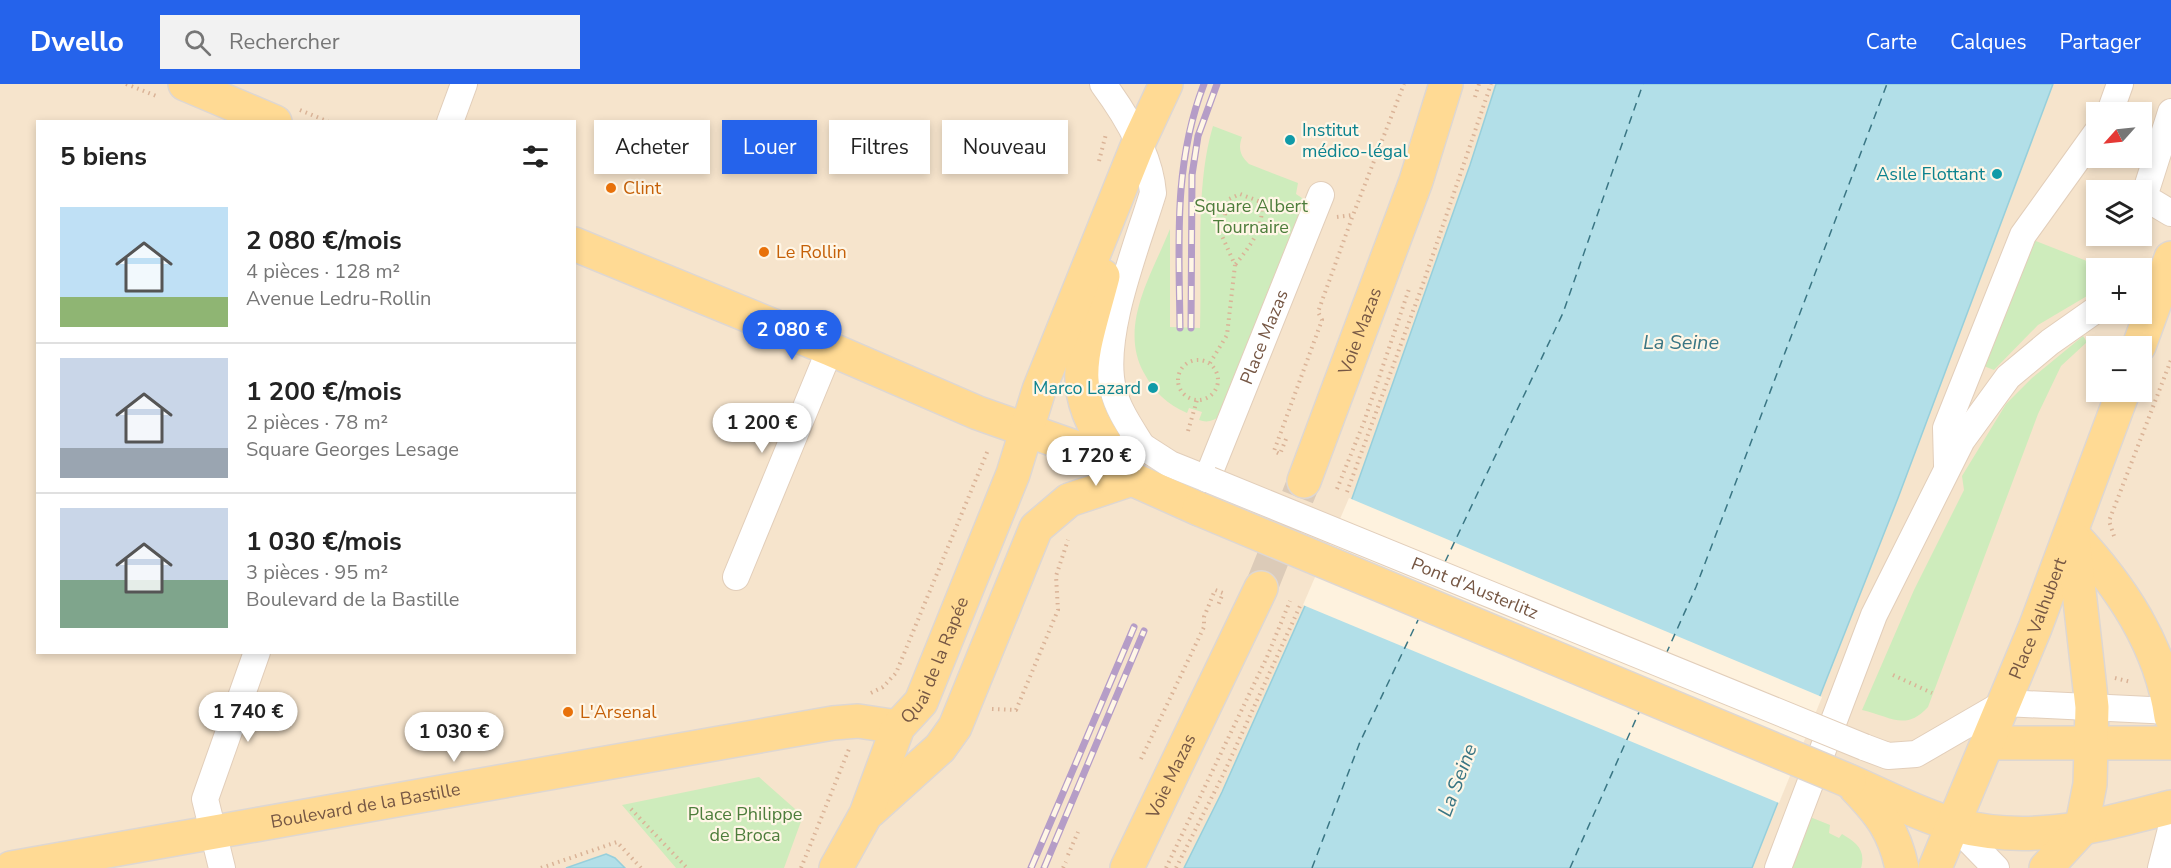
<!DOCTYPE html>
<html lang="fr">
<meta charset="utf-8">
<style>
:root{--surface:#fff;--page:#f2f2f2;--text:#222;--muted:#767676;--line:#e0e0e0;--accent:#2563eb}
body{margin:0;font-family:"Nunito Sans",sans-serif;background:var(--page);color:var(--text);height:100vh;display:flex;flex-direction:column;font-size:22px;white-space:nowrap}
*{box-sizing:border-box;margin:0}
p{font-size:20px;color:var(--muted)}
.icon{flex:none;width:33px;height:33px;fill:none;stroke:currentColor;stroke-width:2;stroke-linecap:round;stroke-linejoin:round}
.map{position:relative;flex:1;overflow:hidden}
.panel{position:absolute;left:36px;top:36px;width:540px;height:534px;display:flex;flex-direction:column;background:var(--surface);border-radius:0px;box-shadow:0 3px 9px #0003}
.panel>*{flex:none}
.guide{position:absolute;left:594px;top:36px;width:570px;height:54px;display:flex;gap:12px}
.needle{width:39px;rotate:243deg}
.fabs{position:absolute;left:2086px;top:18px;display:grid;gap:12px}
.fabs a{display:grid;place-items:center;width:66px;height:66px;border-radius:0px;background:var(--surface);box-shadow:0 3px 9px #0003;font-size:30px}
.price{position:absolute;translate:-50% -51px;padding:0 14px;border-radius:21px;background:#fff;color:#222;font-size:20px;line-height:39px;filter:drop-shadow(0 2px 3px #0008)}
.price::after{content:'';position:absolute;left:50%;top:36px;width:18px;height:14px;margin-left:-9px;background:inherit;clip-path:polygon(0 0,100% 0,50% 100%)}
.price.active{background:var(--accent);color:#fff}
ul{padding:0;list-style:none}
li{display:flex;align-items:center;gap:18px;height:150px;padding:0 24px}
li+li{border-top:2px solid var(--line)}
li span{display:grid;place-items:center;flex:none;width:168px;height:120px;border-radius:0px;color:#555}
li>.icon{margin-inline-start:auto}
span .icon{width:72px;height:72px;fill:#fffc;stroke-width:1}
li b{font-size:26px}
h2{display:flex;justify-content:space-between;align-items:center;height:72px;padding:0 24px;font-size:26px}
.pill{padding:0 21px;border-radius:0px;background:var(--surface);box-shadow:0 3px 9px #0003;font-size:21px;line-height:54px}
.pill.active{background:var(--accent);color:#fff}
header{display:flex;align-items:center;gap:36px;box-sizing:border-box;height:84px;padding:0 30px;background:var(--accent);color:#fff}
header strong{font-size:28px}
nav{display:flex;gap:33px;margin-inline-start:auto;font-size:21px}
.search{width:420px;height:54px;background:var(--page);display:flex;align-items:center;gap:15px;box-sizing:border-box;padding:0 21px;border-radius:0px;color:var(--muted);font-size:22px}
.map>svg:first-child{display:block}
</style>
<header>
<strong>Dwello</strong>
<div class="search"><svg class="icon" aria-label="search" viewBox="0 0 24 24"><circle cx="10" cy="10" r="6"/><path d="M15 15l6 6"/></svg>Rechercher</div>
<nav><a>Carte</a><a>Calques</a><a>Partager</a></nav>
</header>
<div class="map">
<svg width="2171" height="784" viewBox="0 0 2171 784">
<rect width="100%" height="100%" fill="#fef2de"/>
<path fill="#f6e4cc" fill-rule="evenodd" d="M0,0H1496L1470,81L1349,423L1222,708L1184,784H0ZM38,38H574V568H38Z
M2053,0H2171V784H1752L1898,414ZM2097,28H2142V74H2097ZM2097,106H2142V152H2097ZM2097,184H2142V230H2097ZM2097,262H2142V308H2097Z"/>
<path fill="#ceecbc" d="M1213,42L1242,53C1238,64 1240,72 1249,80L1298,99L1296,110L1308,118L1221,331C1214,337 1207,339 1199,336L1202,328L1189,324L1187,329C1167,320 1154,308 1144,289C1118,242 1152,190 1170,145V243L1200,244C1202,181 1195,102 1213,42Z
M2028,154L2097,181L2087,212L2038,241L1994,286L1981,281Z
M2083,252L2087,258L2061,282L2038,330L1928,623C1905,648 1890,632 1862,626L1914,506L1964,406L1962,392L2006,320L2032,294Z
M759,693L803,732L784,784H676L622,721Z
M1805,731L1830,741L1829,749L1839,754L1842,750C1857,759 1866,766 1861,784H1789Z"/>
<path fill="#b2dfe8" stroke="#97cfdb" stroke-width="1.5" d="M1496,0H2053L1898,414L1752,784H1184L1222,708L1349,423L1470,81Z
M606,770L615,774L625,784H566Z"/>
<path fill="#fef2de" d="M1349,414L1822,613L1779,719L1303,521Z"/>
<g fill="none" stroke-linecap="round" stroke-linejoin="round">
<path stroke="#3a7684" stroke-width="1.5" stroke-dasharray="8 6" stroke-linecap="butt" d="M1445,478L1563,229L1643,0
M1666,570L1696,503L1887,0
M1312,784L1360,658L1419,534
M1570,784L1640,626"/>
<path stroke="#dccbb8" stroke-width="33" stroke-dasharray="33 16" stroke-linecap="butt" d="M1261,504L1304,397"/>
<g stroke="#e2ceba" stroke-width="28">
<g id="minor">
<path d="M1103,0C1126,31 1150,70 1153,109C1137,162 1100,252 1113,305C1118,326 1131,344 1142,362"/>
<path d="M2110,28L2120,0"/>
<path d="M2171,28L2144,113L2171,129"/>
<path d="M450,38L464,0"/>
<path d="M1125,363L1142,362L1170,380L1210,396"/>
<path d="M1947,381L1946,344L2023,151L2097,48"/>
<path id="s1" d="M1207,395L1321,111"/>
<path d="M736,493L830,265"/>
<path d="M1864,663L1888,672L1916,670L2004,619L2171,627"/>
<path d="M1953,740L1996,784"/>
<path d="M222,784L205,715L257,568"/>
<path d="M1778,784L1874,531L1962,356L2008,293L2050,258L2097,225"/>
<path d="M2161,784L2171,745"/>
</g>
</g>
<g stroke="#ded7d2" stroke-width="36">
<g id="major">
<path d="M185,0L275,38"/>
<path d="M574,160L830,265L978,329L1086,367L1132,395L1199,425"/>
<path d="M1103,192C1081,276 1062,308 1122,382"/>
<path d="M2139,262L2171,174"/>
<path id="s2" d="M1304,397L1416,97L1446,0"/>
<path d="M2072,450C2120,501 2161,561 2171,633"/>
<path d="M1988,659H2171"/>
<path d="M1849,697C1884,712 1919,731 1955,741C2033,761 2096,742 2171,723"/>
<path d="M1855,703C1881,730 1894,747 1902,784"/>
<path d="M870,727L940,664L955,643L1036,444L1069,416L1132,395"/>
<path id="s3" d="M11,784L833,639L858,637L898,643"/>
<path id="s4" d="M836,784L866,730L898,643L921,618L1013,390L1039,306L1138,60L1166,0"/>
<path id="s5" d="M1127,784L1261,504"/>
<path id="s6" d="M1935,784L2035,544L2123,308"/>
<path d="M2046,784L2081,746L2090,700L2092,623L2073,454"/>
</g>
</g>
<path stroke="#dab397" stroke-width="4" stroke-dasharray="1.5 4.5" stroke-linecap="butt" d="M126,0L159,13
M1475,13L1479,0
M300,26L329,38
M1099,77L1106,50
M1337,133L1353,131L1404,0
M1260,140L1282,148
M1178 296a20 20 0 1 1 40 0a20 20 0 1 1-40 0Z
M1210,279L1227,251L1235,181L1222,152L1227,116L1240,110L1261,118C1265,144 1250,162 1235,181
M1188,347L1197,316
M1286,355L1280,370L1274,367L1322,236L1318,228L1353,131
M1337,405L1364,338L1410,202
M1347,408L1424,197L1491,0
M2114,452L2109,437L2171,276
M1893,591L1932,609
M2115,594L2131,598
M871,609L883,603L896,589L988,366
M992,625L1016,626L1058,526L1056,492L1068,456
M1141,675L1204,543V533L1215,506L1223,509L1217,524
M631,725L687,784
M1068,771L1078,748
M541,784L617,758L641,784
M801,784L849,665
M1063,784L1066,778
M1166,784L1267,573L1290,517
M1176,784L1223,691L1300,522"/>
<use href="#minor" stroke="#fff" stroke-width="26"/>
<use href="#major" stroke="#ffda94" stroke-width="33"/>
<g stroke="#b59dc7" stroke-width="7">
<path id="rail" d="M1180,244C1179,160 1173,80 1204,0
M1191,244L1192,91L1198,52L1217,0
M1031,784L1134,543
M1044,784L1144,547"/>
</g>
<use href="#rail" stroke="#fff6e6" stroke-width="4.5" stroke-dasharray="14" stroke-linecap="butt"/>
<g stroke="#e2ceba" stroke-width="28" stroke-linecap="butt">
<g id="minor-bridge">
<path id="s7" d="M1210,396L1864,663"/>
</g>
</g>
<g stroke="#ded7d2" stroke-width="36" stroke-linecap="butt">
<path id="major-bridge" d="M1199,425L1849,697"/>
</g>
<use href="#minor-bridge" stroke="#fff" stroke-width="26"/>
<use href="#major-bridge" stroke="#ffda94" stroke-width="33"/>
</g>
<g fill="#0f9aa8" stroke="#fff6e6" stroke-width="2">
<circle cx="1290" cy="56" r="6"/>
<circle cx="1997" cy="90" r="6"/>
<circle cx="1153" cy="304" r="6"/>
</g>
<g fill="#e8710a" stroke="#fff6e6" stroke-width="2">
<circle cx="611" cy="104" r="6"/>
<circle cx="764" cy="168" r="6"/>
<circle cx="568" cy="628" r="6"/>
</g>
<g text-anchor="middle" stroke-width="4.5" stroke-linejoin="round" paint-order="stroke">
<g font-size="18" fill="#0d838f" stroke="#fff6e6" text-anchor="end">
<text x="1302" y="52" text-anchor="start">Institut<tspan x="1302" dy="21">médico-légal</tspan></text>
<text x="1985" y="96">Asile Flottant</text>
<text x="1141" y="310">Marco Lazard</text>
</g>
<g font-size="18" fill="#c56008" stroke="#fff6e6" text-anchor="start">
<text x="623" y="110">Clint</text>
<text x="776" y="174">Le Rollin</text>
<text x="580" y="634">L'Arsenal</text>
</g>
<g font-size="18" fill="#4d7d3b" stroke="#fff6e6">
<text x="1251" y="128">Square Albert<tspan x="1251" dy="21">Tournaire</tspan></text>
<text x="745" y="736">Place Philippe<tspan x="745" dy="21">de Broca</tspan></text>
</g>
<g font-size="18" fill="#765744" stroke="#fff6e6">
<text dy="6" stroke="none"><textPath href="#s2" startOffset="160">Voie Mazas</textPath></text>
<text dy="6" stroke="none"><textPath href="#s1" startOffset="153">Place Mazas</textPath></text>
<text dy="6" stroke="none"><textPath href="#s7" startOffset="286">Pont d'Austerlitz</textPath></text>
<text dy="6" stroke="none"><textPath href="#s6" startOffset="270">Place Valhubert</textPath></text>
<text dy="6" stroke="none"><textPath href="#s4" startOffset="232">Quai de la Rapée</textPath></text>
<text dy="6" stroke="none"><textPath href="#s5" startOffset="102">Voie Mazas</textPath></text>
<text dy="6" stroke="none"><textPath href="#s3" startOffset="360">Boulevard de la Bastille</textPath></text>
</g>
<g font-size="20" font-style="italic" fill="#3a7684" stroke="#fff6e6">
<text x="1681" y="265">La Seine</text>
<text transform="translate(1457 696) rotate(-69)" y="7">La Seine</text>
</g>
</g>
</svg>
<div class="fabs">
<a><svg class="needle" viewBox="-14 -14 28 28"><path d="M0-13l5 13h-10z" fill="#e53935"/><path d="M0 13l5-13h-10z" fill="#767676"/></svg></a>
<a><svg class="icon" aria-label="layers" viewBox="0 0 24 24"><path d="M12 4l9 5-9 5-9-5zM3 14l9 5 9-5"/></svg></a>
<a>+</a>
<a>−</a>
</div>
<b class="price active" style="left:792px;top:277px">2 080 €</b>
<b class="price" style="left:762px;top:370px">1 200 €</b>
<b class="price" style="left:1096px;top:403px">1 720 €</b>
<b class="price" style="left:248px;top:659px">1 740 €</b>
<b class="price" style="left:454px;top:679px">1 030 €</b>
<div class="guide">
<a class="pill">Acheter</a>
<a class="pill active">Louer</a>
<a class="pill">Filtres</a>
<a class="pill">Nouveau</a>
</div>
<section class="panel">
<h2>5 biens<svg class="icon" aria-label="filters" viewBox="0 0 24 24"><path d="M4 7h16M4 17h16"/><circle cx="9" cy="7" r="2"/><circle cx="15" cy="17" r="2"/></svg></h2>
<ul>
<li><span style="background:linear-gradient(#bfe0f5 75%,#8fb573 0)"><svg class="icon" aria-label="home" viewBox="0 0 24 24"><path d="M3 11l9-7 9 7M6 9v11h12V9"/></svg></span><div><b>2 080 €/mois</b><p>4 pièces · 128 m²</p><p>Avenue Ledru-Rollin</p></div></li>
<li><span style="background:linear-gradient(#c9d6e8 75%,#9aa5b1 0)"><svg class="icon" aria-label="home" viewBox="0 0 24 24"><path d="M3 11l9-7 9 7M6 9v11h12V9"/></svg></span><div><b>1 200 €/mois</b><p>2 pièces · 78 m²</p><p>Square Georges Lesage</p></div></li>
<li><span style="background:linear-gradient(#c9d6e8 60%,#7fa58c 0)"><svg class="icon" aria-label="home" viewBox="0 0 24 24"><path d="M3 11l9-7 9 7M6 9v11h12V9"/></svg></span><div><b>1 030 €/mois</b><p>3 pièces · 95 m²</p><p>Boulevard de la Bastille</p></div></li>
</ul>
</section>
</div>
